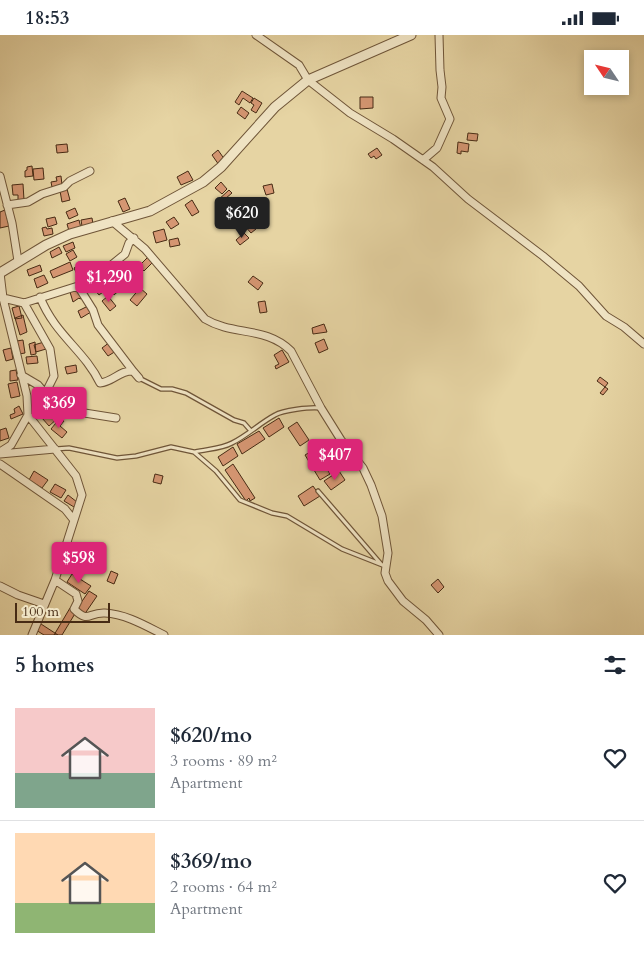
<!DOCTYPE html>
<meta charset="utf-8">
<style>
:root{--surface:#fff;--page:#f6f6f7;--text:#1f2937;--muted:#747a83;--line:#e0e1e3;--accent:#db2777}
body{margin:0;font-family:Cardo,serif;background:var(--page);color:var(--text);height:100vh;display:flex;flex-direction:column;font-size:19px;white-space:nowrap}
*{box-sizing:border-box;margin:0}
p{font-size:16px;color:var(--muted)}
.icon{flex:none;width:28px;height:28px;fill:none;stroke:currentColor;stroke-width:2;stroke-linecap:round;stroke-linejoin:round}
.map{position:relative;height:600px;overflow:hidden}
.panel{display:flex;flex-direction:column;background:var(--surface);flex:1}
.panel>*{flex:none}
.needle{width:32px;rotate:305deg}
.controls{position:absolute;left:584px;top:15px;display:grid;gap:10px}
.controls a{display:grid;place-items:center;width:45px;height:45px;border-radius:0px;background:var(--surface);box-shadow:0 2px 8px #0003;font-size:25px}
.scale{position:absolute;left:15px;bottom:12px;width:95px;box-sizing:border-box;padding-left:5px;border:2px solid #472b14;border-top:0;font-size:14px;line-height:18px;white-space:nowrap;color:#472b14;-webkit-text-stroke:4px #efe3c3;paint-order:stroke}
.price{position:absolute;translate:-50% -42px;padding:0 11px;border-radius:5px;background:var(--accent);color:#fff;font-size:16px;line-height:32px;filter:drop-shadow(0 1px 2px #0008)}
.price::after{content:'';position:absolute;left:50%;top:30px;width:15px;height:11px;margin-left:-8px;background:inherit;clip-path:polygon(0 0,100% 0,50% 100%)}
.price.selected{background:#222;color:#fff}
ul{padding:0;list-style:none}
li{display:flex;align-items:center;gap:15px;height:125px;padding:0 15px}
li+li{border-top:1px solid var(--line)}
li span{display:grid;place-items:center;flex:none;width:140px;height:100px;border-radius:0px;color:#555}
li>.icon{margin-inline-start:auto}
span .icon{width:60px;height:60px;fill:#fffc;stroke-width:1}
li b{font-size:21px}
h2{display:flex;justify-content:space-between;align-items:center;height:60px;padding:0 15px;font-size:21px}
.status{display:flex;justify-content:space-between;align-items:center;height:35px;padding:0 25px;background:var(--surface);direction:ltr}
.status svg{height:14px;fill:currentColor}
.map>svg:first-child{display:block}
</style>
<div class="status"><b>18:53</b><svg viewBox="0 0 49 12"><path d="M0 12V9h3v3zM5 12V6h3v6zM10 12V3h3v9zM15 12V0h3v12zM26 1h20v11H26zM47 4h2v5h-2z"/></svg></div>
<div class="map">
<svg width="644" height="600" viewBox="0 0 644 600">
<rect width="100%" height="100%" fill="#e6d4a3"/>
<filter id="stains"><feTurbulence type="fractalNoise" baseFrequency=".004" numOctaves="4"/><feColorMatrix values="0 0 0 0 .2 0 0 0 0 .09 0 0 0 0 .02 0 0 0 .5 -.17"/></filter>
<radialGradient id="worn" r=".72"><stop offset=".6" stop-color="#630" stop-opacity="0"/><stop offset="1" stop-color="#630" stop-opacity=".3"/></radialGradient>
<path fill="#d59672" stroke="#472b14" d="M242,56L253,63L250,68L243,63L239,70L235,67Z
M360,62H373V73L360,74Z
M254,63L262,68L256,78L251,75L254,70L251,68Z
M241,72L249,78L245,84L237,78Z
M468,98L478,99L477,106L467,105Z
M458,107L469,109L468,117L461,116V119L457,118Z
M67,109L68,117L57,118L56,110Z
M377,113L382,120L376,124L374,121L371,123L368,119Z
M218,115L225,125L219,130L212,120Z
M32,131L33,141L25,142V136L27,135V132Z
M43,133L44,144L34,145L33,134Z
M188,136L193,145L181,150L177,142Z
M61,141L62,150L52,152L51,147L57,146L56,142Z
M221,147L227,154L222,159L215,153Z
M23,149L24,165H18V160H13L12,150Z
M272,149L274,158L266,160L263,151Z
M67,154L70,165L62,167L60,156Z
M229,155L232,158L219,169L217,166Z
M125,163L130,174L123,177L118,166Z
M192,165L199,177L192,181L185,170Z
M75,173L78,180L69,184L66,177Z
M5,175L9,191L0,193V177Z
M223,175L233,184L229,188L219,180Z
M55,182L57,189L48,192L46,184Z
M174,182L179,189L171,194L166,187Z
M92,183L93,189L82,191L81,185Z
M79,185L81,193L69,196L67,189Z
M250,186L256,194L251,198L244,190Z
M46,192L47,194L52,193L53,199L44,201L42,193Z
M164,194L167,205L156,208L153,197Z
M244,198L249,203L240,210L236,205Z
M178,203L180,210L170,212L169,205Z
M73,207L75,213L66,217L63,211Z
M59,212L62,218L52,223L50,217Z
M73,215L77,222L70,226L66,219Z
M149,221L154,226L144,236L139,231Z
M70,227L73,235L53,243L50,236Z
M85,227L92,239L80,246L74,233Z
M40,230L42,236L29,241L27,235Z
M44,240L48,248L37,253L34,244Z
M253,241L263,248L258,255L248,247Z
M102,247L107,254L99,260L94,254Z
M118,247L123,252L114,260L110,255Z
M140,253L147,259L137,271L130,265Z
M76,254L84,262L80,264L79,263L73,267L70,257Z
M108,261L116,271L110,276L102,266Z
M265,266L267,277L260,278L258,267Z
M19,271L22,283L15,284L12,273Z
M88,271L91,277L81,283L78,276Z
M23,280L27,297L20,300L15,283Z
M324,289L327,297L313,299L312,293Z
M324,304L328,314L319,318L315,308Z
M23,305L25,318L19,319L17,306Z
M35,307L36,319L31,320L29,309Z
M44,307L46,314L36,317L34,310Z
M110,307L116,316L108,321L102,313Z
M11,313L13,324L6,326L3,315Z
M282,315L289,327L276,334L275,331L279,329L274,320Z
M37,321L38,328L27,329L26,322Z
M76,330L77,337L67,339L65,332Z
M16,335L18,345L10,346V336Z
M600,342L608,348L605,352L608,354L603,360L600,358L605,352L597,346Z
M17,347L20,361L11,363L8,349Z
M19,371L23,379L11,384L10,380L15,378L14,374Z
M48,378L52,381L54,379L58,383L49,391L42,383Z
M60,383L64,386L60,391L67,397L62,403L51,394Z
M279,383L284,392L269,402L263,393Z
M297,387L309,405L300,411L288,393Z
M6,393L9,403L0,406V395Z
M259,396L265,404L242,419L237,409Z
M233,412L238,421L223,431L218,422Z
M315,414L330,439L320,445L305,420Z
M233,429L255,463L250,466L249,463L246,466L225,435Z
M34,436L48,445L42,453L29,445Z
M339,436L345,445L331,455L324,446Z
M155,439L163,441L161,449L153,447Z
M55,449L66,455L61,463L50,457Z
M313,451L320,461L304,471L298,461Z
M68,460L77,467L74,472L64,466Z
M111,536L118,539L114,549L107,546Z
M72,539L91,551L85,559L67,547Z
M438,544L444,552L438,558L431,550Z
M89,556L97,561L84,580L76,575Z
M70,573L76,577L62,600H54Z
M41,589L58,600H44L36,595Z"/>
<g fill="none" stroke-linecap="round" stroke-linejoin="round">
<g stroke="#6f5538" stroke-width="5.5">
<path id="service" d="M139,343L161,354H172L186,358L234,385L244,388L251,396
M55,414L69,413L117,423L136,421L171,412L194,417L216,436L240,465L272,478L287,481L342,514L385,531
M195,417C207,414 221,414 232,408C248,400 260,388 275,380C283,375 310,372 320,373
M318,456L381,529"/>
</g>
<g stroke="#6f5538" stroke-width="9">
<path id="minor" d="M256,0L299,30L308,45L350,78L393,104L433,132L468,164L543,221L579,251L606,281L624,292L644,309
M423,125L437,113L450,84L441,63L442,52L440,35L439,0
M0,141L12,188L18,226
M7,170L28,167L42,159L64,152L70,146L90,136
M112,186L145,214L205,284C233,301 266,291 291,316L321,373L341,405L363,433L371,450L382,481L388,518L385,538L388,546L403,566L426,585L439,600
M0,238L3,263L27,361L28,380L76,441L82,460L55,545L32,600
M78,251L93,275L98,290L133,336
M40,262C55,300 84,315 100,348C113,347 120,335 133,336L139,343
M3,263L24,268L78,251L109,232L125,219L129,208L134,203
M24,268L50,314L54,341L45,359
M21,340L38,350L50,364L63,372L72,376L116,383
M0,417L11,410L28,380
M0,419L55,414
M0,429L65,474L73,484
M55,545L76,559L78,566L74,574C89,589 88,577 105,578C126,579 146,591 164,600
M0,551L18,560L44,569"/>
</g>
<g stroke="#6f5538" stroke-width="11">
<path id="tertiary" d="M0,238L46,210L70,199L150,176L203,147L221,132L275,72L308,45L411,0"/>
</g>
<use href="#service" stroke="#efe3c3" stroke-width="3"/>
<use href="#minor" stroke="#efe3c3" stroke-width="7"/>
<use href="#tertiary" stroke="#efe3c3" stroke-width="9"/>
</g>
<rect width="100%" height="100%" filter="url(#stains)"/>
<rect width="100%" height="100%" fill="url(#worn)"/>
</svg>
<div class="controls">
<a><svg class="needle" viewBox="-14 -14 28 28"><path d="M0-13l5 13h-10z" fill="#e53935"/><path d="M0 13l5-13h-10z" fill="#747a83"/></svg></a>
</div>
<div class="scale">100 m</div>
<b class="price selected" style="left:242px;top:204px">$620</b>
<b class="price" style="left:109px;top:268px">$1,290</b>
<b class="price" style="left:59px;top:394px">$369</b>
<b class="price" style="left:335px;top:446px">$407</b>
<b class="price" style="left:79px;top:549px">$598</b>
</div>
<section class="panel">
<h2>5 homes<svg class="icon" aria-label="filters" viewBox="0 0 24 24"><path d="M4 7h16M4 17h16"/><circle cx="9" cy="7" r="2"/><circle cx="15" cy="17" r="2"/></svg></h2>
<ul>
<li><span style="background:linear-gradient(#f6c9c9 65%,#7fa58c 0)"><svg class="icon" aria-label="home" viewBox="0 0 24 24"><path d="M3 11l9-7 9 7M6 9v11h12V9"/></svg></span><div><b>$620/mo</b><p>3 rooms · 89 m²</p><p>Apartment</p></div><svg class="icon" aria-label="heart" viewBox="0 0 24 24"><path d="M12 20l-8-8c-3-5 5-10 8-4 3-6 11-1 8 4z"/></svg></li>
<li><span style="background:linear-gradient(#ffd9b3 70%,#8fb573 0)"><svg class="icon" aria-label="home" viewBox="0 0 24 24"><path d="M3 11l9-7 9 7M6 9v11h12V9"/></svg></span><div><b>$369/mo</b><p>2 rooms · 64 m²</p><p>Apartment</p></div><svg class="icon" aria-label="heart" viewBox="0 0 24 24"><path d="M12 20l-8-8c-3-5 5-10 8-4 3-6 11-1 8 4z"/></svg></li>
</ul>
</section>
